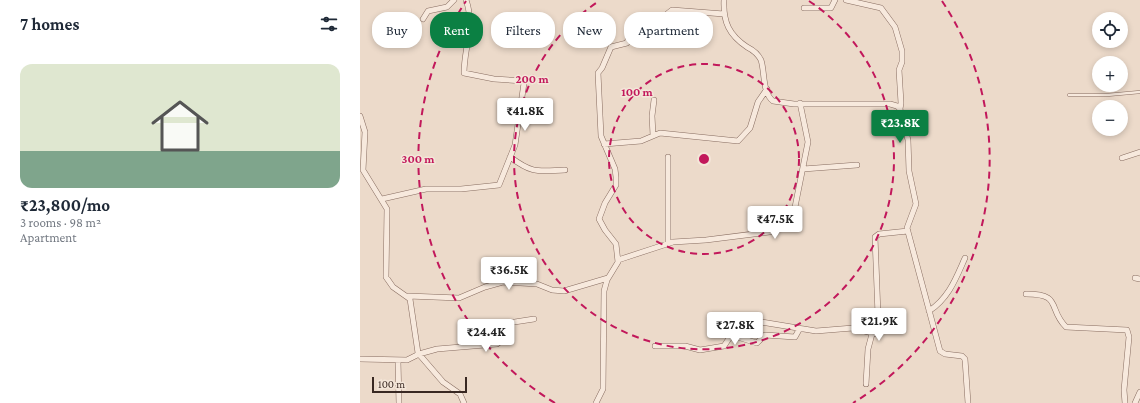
<!DOCTYPE html>
<meta charset="utf-8">
<style>
:root{--surface:#fff;--page:#f2f2f3;--text:#1f2937;--muted:#747a83;--line:#e0e1e3;--accent:#0b8043}
body{margin:0;font-family:"Crimson Pro",serif;background:var(--page);color:var(--text);height:100vh;display:flex;flex-direction:column;font-size:15px;white-space:nowrap}
*{box-sizing:border-box;margin:0}
p{font-size:13px;color:var(--muted)}
.icon{flex:none;width:22px;height:22px;fill:none;stroke:currentColor;stroke-width:2;stroke-linecap:round;stroke-linejoin:round}
.map{position:relative;flex:1;overflow:hidden}
.details{display:flex;flex-direction:column;background:var(--surface);width:360px}
.details>*{flex:none}
.banner{position:absolute;left:12px;top:12px;width:380px;height:36px;display:flex;gap:8px}
.fabs{position:absolute;left:732px;top:12px;display:grid;gap:8px}
.fabs a{display:grid;place-items:center;width:36px;height:36px;border-radius:50%;background:var(--surface);box-shadow:0 2px 6px #0003;font-size:20px}
.scale{position:absolute;left:12px;bottom:10px;width:95px;box-sizing:border-box;padding-left:4px;border:2px solid #392822;border-top:0;font-size:11px;line-height:14px;white-space:nowrap;color:#392822;-webkit-text-stroke:3px #f4e6d9;paint-order:stroke}
.price{position:absolute;translate:-50% -34px;padding:0 9px;border-radius:4px;background:#fff;color:#222;font-size:13px;line-height:26px;filter:drop-shadow(0 1px 2px #0008)}
.price::after{content:'';position:absolute;left:50%;top:24px;width:12px;height:9px;margin-left:-6px;background:inherit;clip-path:polygon(0 0,100% 0,50% 100%)}
.price.selected{background:var(--accent);color:#fff}
ul{padding:0;list-style:none}
li{display:grid;align-content:center;gap:8px;height:212px;padding:0 20px}
li+li{border-top:1px solid var(--line)}
li span{display:grid;place-items:center;height:124px;border-radius:12px;color:#555}
li>.icon{margin-inline-start:auto}
span .icon{width:72px;height:72px;fill:#fffc;stroke-width:1}
li b{font-size:17px}
h2{display:flex;justify-content:space-between;align-items:center;height:48px;padding:0 20px;font-size:17px}
.pill{padding:0 14px;border-radius:16px;background:var(--surface);box-shadow:0 2px 6px #0003;font-size:14px;line-height:36px}
.pill.selected{background:var(--accent);color:#fff}
main{display:flex;flex:1;min-height:0}
.map>svg:first-child{display:block}
</style>
<main>
<section class="details">
<h2>7 homes<svg class="icon" aria-label="filters" viewBox="0 0 24 24"><path d="M4 7h16M4 17h16"/><circle cx="9" cy="7" r="2"/><circle cx="15" cy="17" r="2"/></svg></h2>
<ul>
<li><span style="background:linear-gradient(#dfe7d0 70%,#7fa58c 0)"><svg class="icon" aria-label="home" viewBox="0 0 24 24"><path d="M3 11l9-7 9 7M6 9v11h12V9"/></svg></span><div><b>₹23,800/mo</b><p>3 rooms · 98 m²</p><p>Apartment</p></div></li>
</ul>
</section>
<div class="map">
<svg width="780" height="403" viewBox="0 0 780 403">
<rect width="100%" height="100%" fill="#ecdaca"/>
<g fill="none" stroke-linecap="round" stroke-linejoin="round">
<g stroke="#876c60" stroke-width="3.5">
<path id="lane" d="M709,95H747L780,92"/>
</g>
<g stroke="#876c60" stroke-width="6">
<path id="street" d="M364,0C363,22 369,35 387,47C393,50 398,54 401,60C405,72 402,92 413,101L434,104H530L537,106L540,109L548,140L549,171L556,204L547,228L580,351L585,354L602,356L605,359L608,403
M486,0L521,8L535,27L542,51V62L539,70L541,103L540,109
M444,8H471L475,0
M63,19L68,11L87,7L94,0
M0,116L5,132L3,170L27,209L26,277L33,287L50,299L58,353L83,382L100,394L104,403
M293,135L292,116L294,100
M244,144L281,141L300,133L378,141L390,128L398,102L407,89
M150,157C173,174 177,171 205,170
M762,158L780,152
M443,169L497,165
M22,199L66,189H101L139,185L155,145L164,83L163,81L134,79L104,73C104,49 115,24 106,0
M308,244V157
M258,260L313,242L346,240L417,231L421,216L432,214L434,212L448,142L440,103
M775,278L780,279
M666,294C703,294 687,308 706,327L767,330L769,337L764,390L765,403
M48,296L99,298L125,287L143,282L177,284L192,290L204,291L248,278
M569,311C589,298 596,278 605,258
M395,321L456,331L493,328L516,334L518,315L515,237L519,234L548,231
M295,346H325L340,350L364,346L370,337L374,336L397,343L405,335L435,337L440,328
M0,359L47,360L59,354L77,349L137,344L141,341V324L174,319
M38,361L39,403
M506,384L508,349L512,334
M236,403L243,389L244,291L247,280L258,262L256,244L245,230L239,219L245,203L256,185V177L255,169L241,136L238,73L242,68L251,47L267,43L271,30L295,29L303,17L312,10L364,14
M775,403L780,392"/>
</g>
<use href="#lane" stroke="#f7e9dd" stroke-width="2.5"/>
<use href="#street" stroke="#f7e9dd" stroke-width="5"/>
</g>
<g fill="none" stroke="#c2185b" stroke-width="2" stroke-dasharray="7 5">
<circle cx="344" cy="159" r="95"/>
<path d="M449 1A190 190 0 1 1 239 1"/>
<path d="M195 403A286 286 0 0 1 106 1M582 1A286 286 0 0 1 493 403"/>
</g>
<circle cx="344" cy="159" r="6" fill="#c2185b" stroke="#f4e6d9" stroke-width="2"/>
<g font-size="12" text-anchor="middle" font-weight="bold" fill="#c2185b" stroke="#f4e6d9" stroke-width="3" stroke-linejoin="round" paint-order="stroke">
<text x="172" y="83">200 m</text>
<text x="277" y="96">100 m</text>
<text x="58" y="163">300 m</text>
</g>
</svg>
<div class="fabs">
<a><svg class="icon" aria-label="locate" viewBox="0 0 24 24"><circle cx="12" cy="12" r="6"/><path d="M12 2v4M12 18v4M2 12h4M18 12h4"/></svg></a>
<a>+</a>
<a>−</a>
</div>
<div class="scale">100 m</div>
<b class="price" style="left:165px;top:132px">₹41.8K</b>
<b class="price selected" style="left:540px;top:144px">₹23.8K</b>
<b class="price" style="left:415px;top:240px">₹47.5K</b>
<b class="price" style="left:149px;top:291px">₹36.5K</b>
<b class="price" style="left:519px;top:342px">₹21.9K</b>
<b class="price" style="left:375px;top:346px">₹27.8K</b>
<b class="price" style="left:126px;top:353px">₹24.4K</b>
<div class="banner">
<a class="pill">Buy</a>
<a class="pill selected">Rent</a>
<a class="pill">Filters</a>
<a class="pill">New</a>
<a class="pill">Apartment</a>
</div>
</div>
</main>
